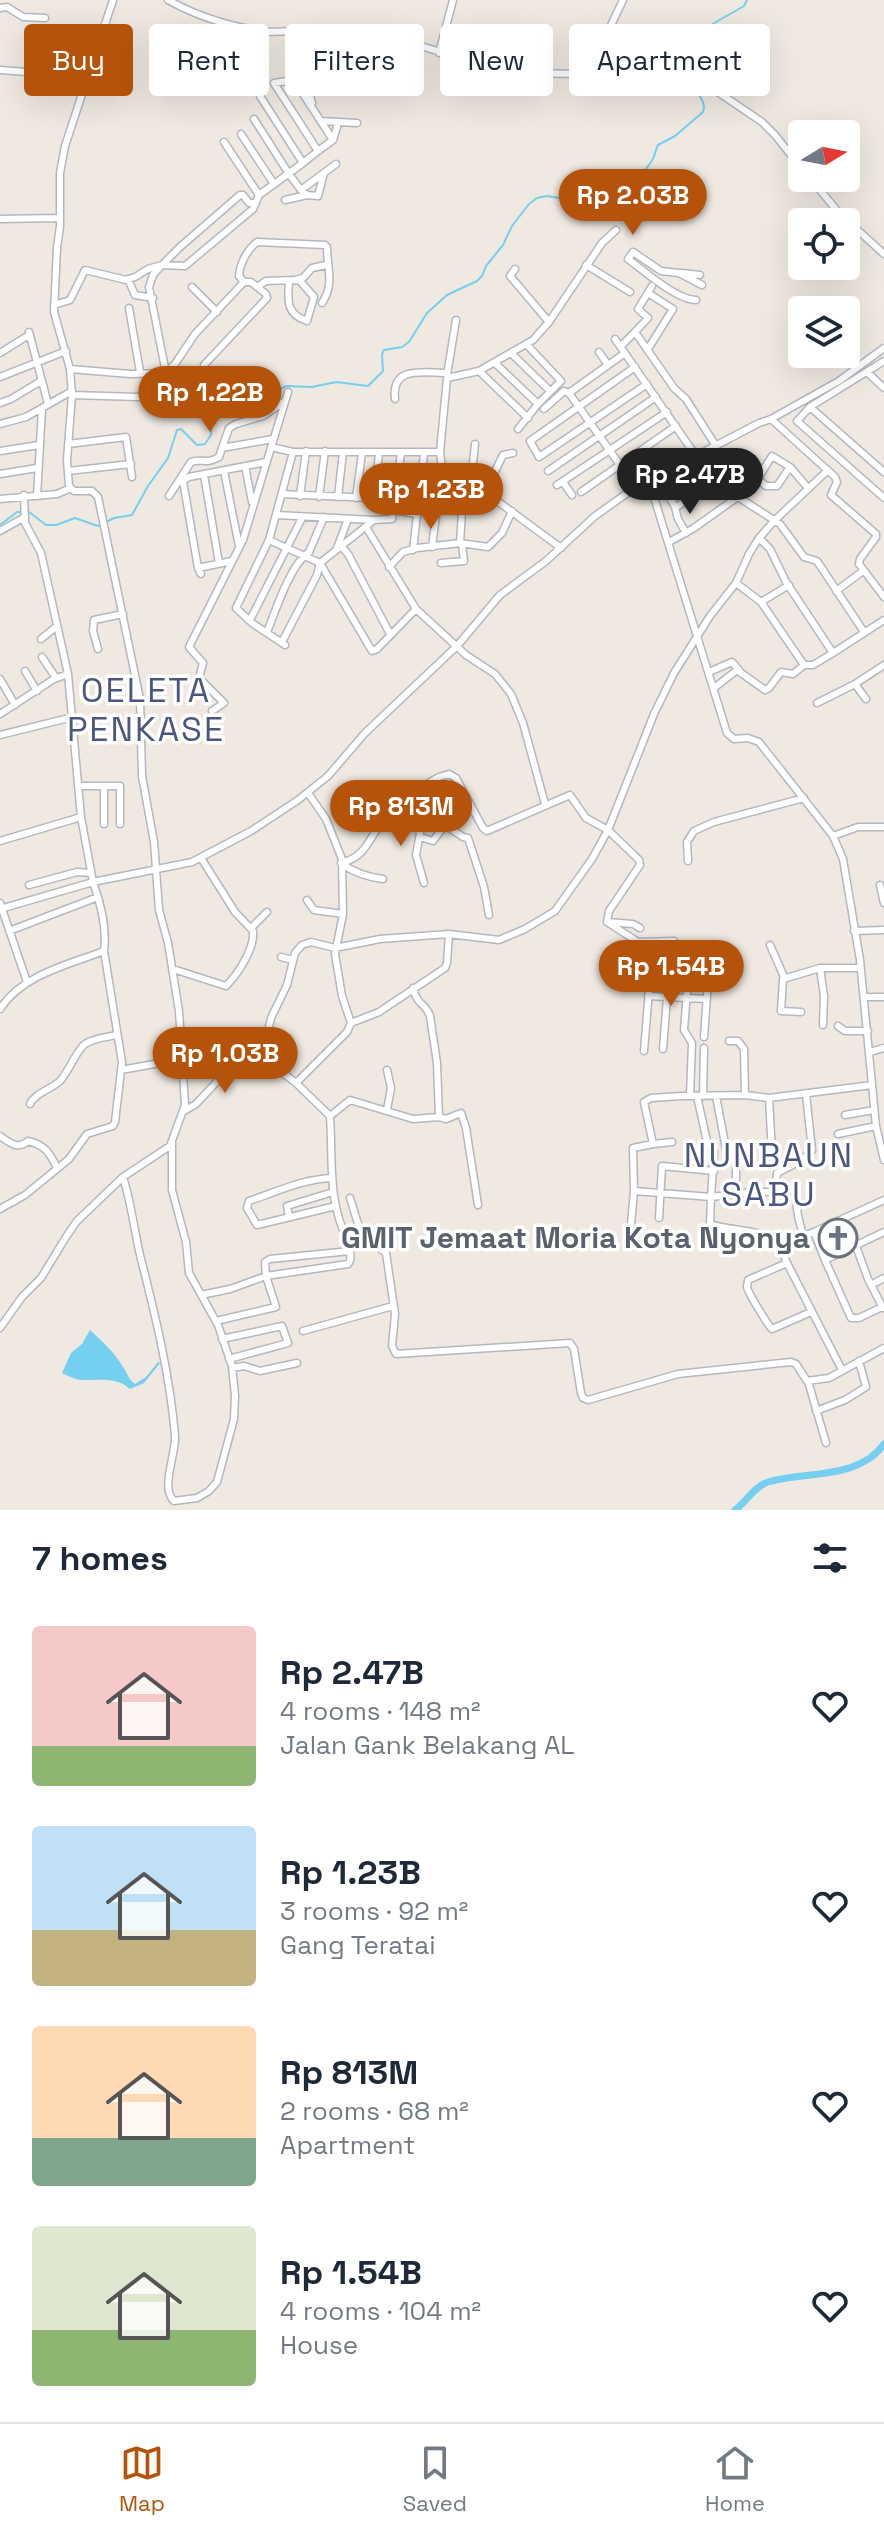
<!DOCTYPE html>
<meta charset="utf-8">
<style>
:root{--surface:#fff;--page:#f6f6f7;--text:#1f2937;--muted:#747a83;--line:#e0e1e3;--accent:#b45309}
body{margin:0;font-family:"Space Grotesk",sans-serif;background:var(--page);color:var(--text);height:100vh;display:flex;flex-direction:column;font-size:30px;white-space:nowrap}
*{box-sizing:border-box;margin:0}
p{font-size:26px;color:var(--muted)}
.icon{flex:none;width:44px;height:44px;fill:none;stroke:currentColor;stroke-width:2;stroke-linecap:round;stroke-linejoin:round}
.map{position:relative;height:1510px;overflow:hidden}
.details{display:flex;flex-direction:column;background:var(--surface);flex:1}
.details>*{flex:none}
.banner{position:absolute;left:24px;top:24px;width:836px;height:72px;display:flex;gap:16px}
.needle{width:52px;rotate:80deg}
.buttons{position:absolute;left:788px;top:120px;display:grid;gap:16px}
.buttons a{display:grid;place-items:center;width:72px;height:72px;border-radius:8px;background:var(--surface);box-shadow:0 8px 32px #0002;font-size:40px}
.price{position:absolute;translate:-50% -68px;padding:0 18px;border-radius:28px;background:var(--accent);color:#fff;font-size:26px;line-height:52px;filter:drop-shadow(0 2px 4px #0008)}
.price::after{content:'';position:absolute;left:50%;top:48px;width:24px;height:18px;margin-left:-12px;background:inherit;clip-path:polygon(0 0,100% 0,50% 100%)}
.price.current{background:#222;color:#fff}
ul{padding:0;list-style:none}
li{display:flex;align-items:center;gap:24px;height:200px;padding:0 32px}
li span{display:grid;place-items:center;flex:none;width:224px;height:160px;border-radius:8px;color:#555}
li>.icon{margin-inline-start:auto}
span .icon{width:96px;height:96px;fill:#fffc;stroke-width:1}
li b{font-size:34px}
h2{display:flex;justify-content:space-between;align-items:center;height:96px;padding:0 32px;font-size:34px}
.chip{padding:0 28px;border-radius:8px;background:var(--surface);box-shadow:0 8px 32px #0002;font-size:28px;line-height:72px}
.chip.current{background:var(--accent);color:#fff}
.tabs{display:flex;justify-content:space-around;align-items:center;height:112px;border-top:2px solid var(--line);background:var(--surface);font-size:22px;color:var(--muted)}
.tabs a{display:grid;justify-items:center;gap:4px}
.tabs .current{color:var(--accent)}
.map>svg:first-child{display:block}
</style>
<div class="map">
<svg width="884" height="1510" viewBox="0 0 884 1510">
<rect width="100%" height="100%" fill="#efe9e1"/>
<path fill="#c9ec9a" d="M244,64L258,66L254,87L240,85Z"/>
<path fill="#75cff0" d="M90,1330C102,1341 115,1353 123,1367C128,1374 128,1379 135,1384L146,1377L158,1362L160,1363L144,1383L130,1389C118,1377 98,1380 81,1380C74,1379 68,1376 62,1373L71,1353L82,1344Z"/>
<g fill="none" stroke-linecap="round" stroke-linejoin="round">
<path stroke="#75cff0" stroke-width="2" d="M692,80L690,59L705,56L708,49L709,26L744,6L747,0
M29,512L46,525H56L75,518L98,526L114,518L132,515L148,486L168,458L177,430L181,429L197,445L205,444L211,435L212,421L217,413L263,398L286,386L312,387L336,382L368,386L383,371L382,354L384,350L402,347L409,342L427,313L447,295L477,281L482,276L486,266L503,245L512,226L529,204L537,198L547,196L559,198L571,195L579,197L598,208C619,200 638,181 651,162C655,157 655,151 658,145L675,136L703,112C707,101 697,95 694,86
M0,525L17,512H22"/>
<path stroke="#75cff0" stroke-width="7" d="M735,1510C746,1502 755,1486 768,1482C805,1471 859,1480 884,1444"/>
<path stroke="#c8c4bd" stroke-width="6" stroke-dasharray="6 3" stroke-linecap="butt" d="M686,474L693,485"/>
<g stroke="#b4b7c1" stroke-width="9">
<path id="minor" d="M168,0C200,18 231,27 267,32L357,29L381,34L487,66L529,73L577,74L622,85L677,80L709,86L762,122L775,135L802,169
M0,8L7,7L23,17L45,18
M439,53L453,0
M0,70L40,73L46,67L90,73
M587,76L623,0
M306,80L312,103
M254,119L289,174L301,190L336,164
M321,121L357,123
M241,134L274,184
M224,142L259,195
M318,151L333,140L337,127
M303,163L318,151L274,83L293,80L296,83L333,140
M810,178L839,213L884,254
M301,190L307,195L318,196L324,173
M285,200L307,195
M0,219L60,218
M586,265L630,292
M515,269L510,276L549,322
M682,273L700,275
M128,279L135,295L153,298
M244,282L239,276C240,263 247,250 257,242L325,245L327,247C327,270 335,283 322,303
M289,282C288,299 285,314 307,321L314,297L300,281L295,280
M192,287L217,312
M257,287L266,281L295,280L303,278L312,268L326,265
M648,293L673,309L648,349
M696,300C677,300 644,271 628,259L633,252L661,271L679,273L702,285
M54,305L70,300L85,270L126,280L135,277L148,269L162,265L180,247L240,195H243L249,203H256
M129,308L140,372
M29,332L48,404
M635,332L648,318L638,309L652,286
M615,339L696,456
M621,346L635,332L674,388L686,399L716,446
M599,352L608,365
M0,353L29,335
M512,354L550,391
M884,361L810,407L797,421L884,498
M495,363L538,404
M204,365L267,298L266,294L251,282H244
M635,367L530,441L539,457L647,384
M70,369L130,374L165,373L175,364L195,334L244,282
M479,371L528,418
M867,372L884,388
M447,375L456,320
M0,377L66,351
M569,393L620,465
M72,395L138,397L166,393L165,368L149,287L153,275L162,265L185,266L253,209L259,195L303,163L260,96
M395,399C391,365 424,373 447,373
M0,403L11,399L41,381
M810,407L884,472
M544,409L564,391L569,393L625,353
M771,419L835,477L837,482L831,495L876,534V537L860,559L859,564L884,597
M0,424L26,417L72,391
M518,429L538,404L561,381L527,345
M68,444L126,437L132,477
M271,447L293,452
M222,448L273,439
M0,451L39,445
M245,466L252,502
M68,471L131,464
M224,471L239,546
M548,471L656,397
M0,474L37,468
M204,475L219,563
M758,479L766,486H777L790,467
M183,481L198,568
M649,481L727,733L734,739L748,738L759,742L833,836L843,859L860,960L876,1126L884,1160
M181,482L189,477L266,462
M467,482L473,463L475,444
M563,482L572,495
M557,485L667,412
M485,492L503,455L513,453
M581,492L676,426
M282,494L396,499
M37,496L42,409
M169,496L191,462C201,458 206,465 219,457L229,428L236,424L263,416L285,401
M300,496L306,451
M319,497L325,451
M338,497L343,452
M738,497L780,524L804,557L817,561L864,632
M356,498L362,453
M375,498L379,452
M670,498L675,507L678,506L714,481
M0,499L57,494L71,488
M675,507L678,519L686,533
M394,510L416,514
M276,515L374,520
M366,527L416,609L466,655L495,674L511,694L523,723L545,804
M0,531L25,517
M759,538L770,549L786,582L833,653L884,620
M269,540L320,563
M669,542L694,528L753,486L772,456L790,467L808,488
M460,543L464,480
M341,546L348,554L390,634
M432,547L442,469
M337,548L348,519
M561,548L485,492L442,469L440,452L447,378L479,371L533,340L549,322L602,243L616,230
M413,550L424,454
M320,563L372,651L377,649L416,609
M320,563L374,520L392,519L401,453
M441,563L464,561L462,544
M389,567L403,552L417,548L460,543L488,547L502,533L512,511
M201,574L198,568L232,561
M736,583L761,602L804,665H813L833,653
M836,591L863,571
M761,602L789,585
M250,620L302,518
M267,632C276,610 290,565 309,552L324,517
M41,639L57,626
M282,642L317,575L320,563
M285,645L252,623L236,608L269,540L293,452H440
M98,649L93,631L94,620L123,614
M42,657L56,678
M25,671L37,691
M709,672L732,662L739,670
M0,679L15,705
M855,684L884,665
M714,688L737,670L765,690L769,688L781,672L793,674L804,665
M817,703L855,684L866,699
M212,711L224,703L199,678L203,663L189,647L243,540L288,392
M0,714L54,679L68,674
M0,735L73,717
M79,786H120V824
M104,786V824
M401,805L416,821L420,833L416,855L424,883
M833,836L858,827H884
M420,837L433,841L445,825L463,837L468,838L484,887L489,915
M0,841L81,817
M688,861L687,842L694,831L714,822L804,798
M341,863C365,857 367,842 380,825C395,807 419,788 439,777L449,774L456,778L483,828L487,831L570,795L586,818L608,830L639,860L640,865L609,911L607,922
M341,863C354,873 367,877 383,879
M29,885L77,872L91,873
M880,885L884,903
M307,900L314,910L343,914
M0,903L27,982
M0,909L93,882L81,817L68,674L41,553L25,523L24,495
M251,928L267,912
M640,928L633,924L607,922L638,942L674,941
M9,931L98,897
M854,931L884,930
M770,945L785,979
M281,957L293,960
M689,967L684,1030L692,1043L690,1096
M173,969L226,986C238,974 255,948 253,931L235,912L201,858
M413,988C417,1006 426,1003 430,1016L437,1063L439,1117
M648,996L707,999
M864,997H884
M0,1009C22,975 67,965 104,951
M801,1012L781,1011L783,979L820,968
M351,1023L379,1012L445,968L447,963L449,934
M823,1025L824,996L820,968H860
M838,1026L845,1031H868
M704,1037L708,982
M729,1041H738L744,1049L745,1095
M663,1049L669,972
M644,1051L650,978
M870,1052L884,1048
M262,1057L296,1083L330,1116C333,1158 327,1204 349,1242L374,1244L386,1253L395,1314L392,1346L396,1354L570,1343L574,1349L581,1393L583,1398L588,1400L678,1374L791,1362L796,1364L807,1381L829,1378L884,1348
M121,1070L160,1063L182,1053
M296,1083L347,1032L351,1023L342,996L335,954L343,914L342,859L326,819L308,793
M697,1096L708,1146L714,1152L711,1197L754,1192H775
M703,1096L704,1048
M716,1096L726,1149
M769,1098L772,1153
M30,1104C35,1093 50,1090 60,1081C70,1070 77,1049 85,1044C94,1038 107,1037 117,1035
M387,1110L391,1088L387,1070
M184,1111L196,1104L225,1073L247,1066L262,1057L271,1018L287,985L295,953L302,945L311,942L335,948L380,939L449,934L499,940L525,929L555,911L592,859L608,830L654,714L674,673L710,616L736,583L749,554L759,538L774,521L828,470
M845,1115L874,1110
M330,1116L350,1100L413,1119L439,1117L446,1119L461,1113L466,1128L478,1205
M838,1134L876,1126
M0,1136C10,1143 18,1150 28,1141C45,1145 50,1153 57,1168
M653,1144L672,1142
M736,1168V1195
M123,1177C131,1202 134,1229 140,1255C155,1314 170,1375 175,1436C176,1455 160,1488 174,1501L197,1498L209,1491L217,1482L234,1419L235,1396L232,1366L218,1325L189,1273L186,1242L172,1190V1142
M332,1178C303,1179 276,1192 249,1201L247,1208L257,1225L336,1206
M350,1198L364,1243
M0,1209L25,1195L69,1159L87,1134L113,1126L115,1122L122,1062L104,951C107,928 101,904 93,882L192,862L251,831L298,800L328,776L365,733L457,646L500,595L546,561L595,516L633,489L759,423L771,419L839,381L884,348
M289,1217L287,1206L333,1192
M659,1218L662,1166L714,1171
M631,1224L634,1191
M814,1232L884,1200
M803,1236L798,1216L795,1192L791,1189L775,1192L777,1173L802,1160L812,1150L806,1094
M349,1242C349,1248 353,1259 348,1264L266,1276L265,1262L270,1259L350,1251
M782,1245C760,1228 735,1232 710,1224L711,1197L634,1191L633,1148L653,1144L644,1102L651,1098L681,1096L745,1095L769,1098L872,1085
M856,1246L868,1279L883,1308
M825,1260L851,1318H859L882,1307
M787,1263L748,1280C748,1282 747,1284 747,1287C748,1293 768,1325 772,1329L811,1312
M871,1285L884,1278
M201,1295L230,1289L266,1276L276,1307L216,1321
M0,1328L22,1297L41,1278L66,1237L77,1221L123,1177L170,1146L185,1105L179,1011L168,943L159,910L154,842L142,776L140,699L98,497L92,491H74L69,486L67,460L72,395L70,369L54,312L57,248L60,226V173L65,146L113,0
M303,1331L393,1306
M222,1339L282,1326L288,1343L229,1359
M232,1368L244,1366L260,1371L297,1363
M842,1370L787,1263L781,1248L786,1242L814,1232L825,1260L884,1232
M808,1381L826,1443
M816,1411L845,1400L866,1387L859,1361"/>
</g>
<use href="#minor" stroke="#fff" stroke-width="6"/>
</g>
<defs>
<g id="church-ring" transform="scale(2)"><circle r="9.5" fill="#fff" stroke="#6b7280" stroke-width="1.5"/><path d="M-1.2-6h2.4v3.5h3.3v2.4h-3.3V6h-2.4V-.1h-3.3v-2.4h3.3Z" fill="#6b7280"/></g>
</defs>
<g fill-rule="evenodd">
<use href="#church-ring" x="838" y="1238"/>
</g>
<g text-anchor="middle" stroke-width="7" stroke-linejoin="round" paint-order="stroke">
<g font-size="30" font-weight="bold" fill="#5b616d" stroke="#fff" text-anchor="end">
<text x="810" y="1248">GMIT Jemaat Moria Kota Nyonya</text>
</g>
<g font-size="34" letter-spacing="2" fill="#4d5680" stroke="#fff">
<text x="146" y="702">OELETA<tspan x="146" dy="39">PENKASE</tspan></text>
<text x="769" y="1167">NUNBAUN<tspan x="769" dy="39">SABU</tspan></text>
</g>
</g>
</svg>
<div class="buttons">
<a><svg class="needle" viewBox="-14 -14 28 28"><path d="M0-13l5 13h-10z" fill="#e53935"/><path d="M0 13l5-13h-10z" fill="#747a83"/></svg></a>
<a><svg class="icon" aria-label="locate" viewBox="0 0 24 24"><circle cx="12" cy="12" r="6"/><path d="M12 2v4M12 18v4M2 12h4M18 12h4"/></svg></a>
<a><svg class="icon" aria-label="layers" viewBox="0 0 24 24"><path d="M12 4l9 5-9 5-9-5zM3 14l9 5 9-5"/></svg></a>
</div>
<b class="price" style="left:633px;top:237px">Rp 2.03B</b>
<b class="price" style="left:210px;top:434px">Rp 1.22B</b>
<b class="price current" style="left:690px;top:516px">Rp 2.47B</b>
<b class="price" style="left:431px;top:531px">Rp 1.23B</b>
<b class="price" style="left:401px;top:848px">Rp 813M</b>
<b class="price" style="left:671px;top:1008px">Rp 1.54B</b>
<b class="price" style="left:225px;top:1095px">Rp 1.03B</b>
<div class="banner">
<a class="chip current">Buy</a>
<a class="chip">Rent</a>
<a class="chip">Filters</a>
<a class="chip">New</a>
<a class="chip">Apartment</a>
</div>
</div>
<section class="details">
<h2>7 homes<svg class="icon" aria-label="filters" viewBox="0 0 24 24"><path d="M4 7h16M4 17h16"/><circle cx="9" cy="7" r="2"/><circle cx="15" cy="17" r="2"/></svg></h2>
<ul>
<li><span style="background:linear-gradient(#f6c9c9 75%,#8fb573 0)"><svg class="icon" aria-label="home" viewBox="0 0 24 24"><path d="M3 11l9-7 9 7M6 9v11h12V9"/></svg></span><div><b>Rp 2.47B</b><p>4 rooms · 148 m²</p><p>Jalan Gank Belakang AL</p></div><svg class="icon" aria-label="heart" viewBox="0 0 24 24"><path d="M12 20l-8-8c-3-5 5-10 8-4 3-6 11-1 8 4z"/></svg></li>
<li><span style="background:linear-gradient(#bfe0f5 65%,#c2b280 0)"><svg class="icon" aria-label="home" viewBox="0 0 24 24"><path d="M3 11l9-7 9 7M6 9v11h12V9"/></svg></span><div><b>Rp 1.23B</b><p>3 rooms · 92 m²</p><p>Gang Teratai</p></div><svg class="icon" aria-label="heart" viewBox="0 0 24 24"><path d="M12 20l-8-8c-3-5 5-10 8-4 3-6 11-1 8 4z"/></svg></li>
<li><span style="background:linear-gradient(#ffd9b3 70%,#7fa58c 0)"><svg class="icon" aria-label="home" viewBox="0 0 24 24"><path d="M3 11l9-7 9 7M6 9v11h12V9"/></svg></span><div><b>Rp 813M</b><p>2 rooms · 68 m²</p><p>Apartment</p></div><svg class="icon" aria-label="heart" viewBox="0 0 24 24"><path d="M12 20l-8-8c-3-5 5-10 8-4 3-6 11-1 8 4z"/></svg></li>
<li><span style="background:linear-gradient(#dfe7d0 65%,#8fb573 0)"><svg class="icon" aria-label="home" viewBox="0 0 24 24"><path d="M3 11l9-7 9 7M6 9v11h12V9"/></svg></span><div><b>Rp 1.54B</b><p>4 rooms · 104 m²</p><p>House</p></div><svg class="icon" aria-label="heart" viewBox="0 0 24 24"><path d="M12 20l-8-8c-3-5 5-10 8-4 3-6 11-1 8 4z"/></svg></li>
</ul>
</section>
<nav class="tabs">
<a class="current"><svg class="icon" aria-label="map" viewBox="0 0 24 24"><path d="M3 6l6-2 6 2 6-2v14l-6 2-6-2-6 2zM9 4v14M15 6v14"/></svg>Map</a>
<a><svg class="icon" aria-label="saved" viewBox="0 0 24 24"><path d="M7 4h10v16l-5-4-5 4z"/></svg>Saved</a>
<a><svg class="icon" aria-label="home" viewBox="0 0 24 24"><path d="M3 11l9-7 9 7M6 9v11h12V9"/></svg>Home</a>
</nav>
